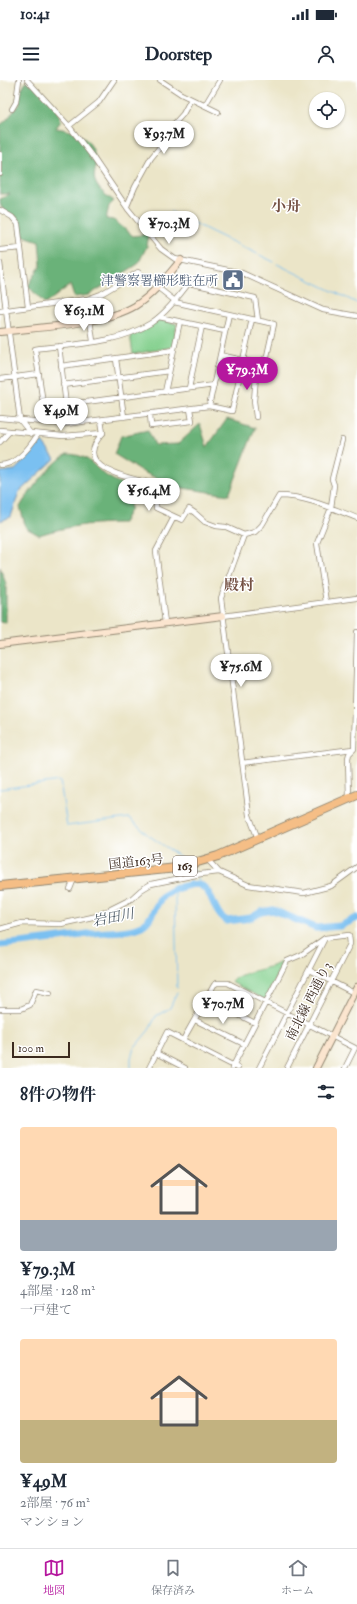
<!DOCTYPE html>
<html lang="ja">
<meta charset="utf-8">
<style>
:root{--surface:#fff;--page:#f6f6f7;--text:#1f2937;--muted:#747a83;--line:#e0e1e3;--accent:#b5179e}
body{margin:0;font-family:"IM FELL Double Pica","Noto Serif JP",serif;background:var(--page);color:var(--text);height:100vh;display:flex;flex-direction:column;font-size:15px;white-space:nowrap}
*{box-sizing:border-box;margin:0}
p{font-size:13px;color:var(--muted)}
.icon{flex:none;width:22px;height:22px;fill:none;stroke:currentColor;stroke-width:2;stroke-linecap:round;stroke-linejoin:round}
.map{position:relative;height:988px;overflow:hidden}
.drawer{display:flex;flex-direction:column;background:var(--surface);flex:1}
.drawer>*{flex:none}
.buttons{position:absolute;left:309px;top:12px;display:grid;gap:8px}
.buttons a{display:grid;place-items:center;width:36px;height:36px;border-radius:50%;background:var(--surface);box-shadow:0 1px 3px #0004;font-size:20px}
.scale{position:absolute;left:12px;bottom:10px;width:58px;box-sizing:border-box;padding-left:4px;border:2px solid #3b2a1e;border-top:0;font-size:11px;line-height:14px;white-space:nowrap;color:#3b2a1e;-webkit-text-stroke:3px #fff;paint-order:stroke}
.price{position:absolute;translate:-50% -34px;padding:0 9px;border-radius:14px;background:#fff;color:#222;font-size:13px;line-height:26px;filter:drop-shadow(0 1px 2px #0008)}
.price::after{content:'';position:absolute;left:50%;top:24px;width:12px;height:9px;margin-left:-6px;background:inherit;clip-path:polygon(0 0,100% 0,50% 100%)}
.price.active{background:var(--accent);color:#fff}
ul{padding:0;list-style:none}
li{display:grid;align-content:center;gap:8px;height:212px;padding:0 20px}
li span{display:grid;place-items:center;height:124px;border-radius:4px;color:#555}
li>.icon{margin-inline-start:auto}
span .icon{width:72px;height:72px;fill:#fffc;stroke-width:1}
li b{font-size:17px}
h2{display:flex;justify-content:space-between;align-items:center;height:48px;padding:0 20px;font-size:17px}
.status{display:flex;justify-content:space-between;align-items:center;height:28px;padding:0 20px;background:var(--surface);direction:ltr}
.status svg{height:11px;fill:currentColor}
header{display:flex;justify-content:space-between;align-items:center;height:52px;padding:0 20px;background:var(--surface);font-size:18px;font-weight:700}
.menu{display:flex;justify-content:space-around;align-items:center;height:56px;border-top:1px solid var(--line);background:var(--surface);font-size:11px;color:var(--muted)}
.menu a{display:grid;justify-items:center;gap:2px}
.menu .active{color:var(--accent)}
.map>svg:first-child{display:block}
</style>
<div class="status"><b>10:41</b><svg viewBox="0 0 49 12"><path d="M0 12V9h3v3zM5 12V6h3v6zM10 12V3h3v9zM15 12V0h3v12zM26 1h20v11H26zM47 4h2v5h-2z"/></svg></div>
<header><svg class="icon" aria-label="menu" viewBox="0 0 24 24"><path d="M4 6h16M4 12h16M4 18h16"/></svg>Doorstep<svg class="icon" aria-label="person" viewBox="0 0 24 24"><circle cx="12" cy="8" r="4"/><path d="M4 21q1-7 8-7t8 7"/></svg></header>
<div class="map">
<svg width="357" height="988" viewBox="0 0 357 988">
<rect width="100%" height="100%" fill="#fff"/>
<filter id="ink" filterUnits="userSpaceOnUse"><feTurbulence type="fractalNoise" baseFrequency=".025" numOctaves="2"/><feDisplacementMap in="SourceGraphic" scale="8" xChannelSelector="R" yChannelSelector="G"/><feConvolveMatrix kernelMatrix="1 2 1 2 8 2 1 2 1" color-interpolation-filters="sRGB"/></filter>
<filter id="wash" filterUnits="userSpaceOnUse"><feTurbulence type="fractalNoise" baseFrequency=".012" numOctaves="4" result="noise"/><feDisplacementMap in="SourceGraphic" scale="16" xChannelSelector="R" yChannelSelector="G"/><feGaussianBlur stdDeviation="0.9" result="paint"/><feColorMatrix in="noise" values="0 0 0 0 0 0 0 0 0 0 0 0 0 0 0 0 0 1.4 0 .05"/><feComposite in="paint" operator="in"/></filter>
<g filter="url(#wash)">
<rect width="100%" height="100%" fill="#ebe5c8"/>
<path fill="#84d08e" stroke="#607d56" d="M160,239L177,244L173,267L133,274L130,255Z
M283,881L266,918L263,919L231,902V901C246,889 266,891 283,881Z"/>
<path fill="#6bb279" stroke="#536e4c" d="M27,1C42,10 58,23 61,41L56,48C77,51 94,58 96,83C96,89 93,96 95,101C98,110 107,116 114,121L109,126L106,139L114,140L133,156L149,154L147,166L138,184L89,215L74,217L70,205L45,224L28,206L41,185L39,161L21,155C20,151 21,146 19,142C14,129 0,138 0,119L10,114H0V45C8,40 13,31 20,24C18,15 21,9 27,1Z
M227,339L255,348L229,415L176,407L143,392L114,374L121,356L148,350L155,365L178,364L200,344L207,367Z
M67,374C93,375 92,388 110,398C118,403 125,404 132,410L130,430L123,443C93,443 67,446 39,455L26,448L20,427C29,411 51,384 67,374Z
M0,487L6,504V543L0,542Z"/>
<path fill="#7ac0f1" stroke="#5a7588" d="M42,362L55,379L19,412L11,437L0,441V392L15,390Z"/>
<g fill="none" stroke-linecap="round" stroke-linejoin="round">
<path stroke="#7ac0f1" stroke-width="1" d="M171,132L274,182
M277,184L357,223
M0,709L60,701L67,746L129,738L148,755L188,782
M192,787L196,793
M198,797L199,805
M177,808L175,814L177,908
M131,988V978L134,968L149,950L156,936L170,928L177,912"/>
<path stroke="#7ac0f1" stroke-width="7" d="M0,865C31,862 63,858 94,853C109,851 125,853 139,847C152,843 154,825 163,816C169,810 177,808 185,806C190,805 195,803 200,805C214,812 213,834 227,841L251,838L261,832L273,830L316,848L340,846L357,838"/>
</g>
</g>
<g filter="url(#ink)">
<g fill="none" stroke-linecap="round" stroke-linejoin="round">
<g stroke="#938873" stroke-width="6">
<path id="street" d="M27,0L69,46L92,76L128,129L161,169L175,179L242,193L323,230L357,236
M160,0L181,14L218,32
M205,25L220,0
M12,29L16,22L19,0
M69,46L99,22L114,0
M0,74V94
M127,126L135,107L151,78L160,67L165,54L183,34L191,19
M0,130L12,137L18,144L28,227
M0,170L21,168
M0,183L20,340L31,354
M87,219L93,261
M174,222L274,244L267,276L260,284L220,275
M0,231L87,219L101,214L138,192L175,221
M159,237L225,251
M59,266L66,325
M116,279L124,337
M61,286L174,270
M0,299L39,294
M63,305L169,291
M214,305L71,324L43,323L35,269C73,264 118,264 151,243C166,233 178,217 189,203L255,218L258,240
M189,308L202,246
M165,312L180,241
M209,326L229,234
M150,334L151,346L192,341L190,329
M256,337L254,321L257,283
M0,338L65,344L209,326L232,331L252,239
M101,340L103,353C66,393 142,398 162,407L156,421V428L182,440L189,429L195,433L205,442L216,446L226,447L244,455L255,452L262,445L279,416C306,416 331,428 357,438
M0,350L10,351
M0,362L10,351L63,356L103,353
M0,385C16,385 30,367 38,354
M244,455L221,518L249,735L258,759
M326,522L317,463L331,428L334,405L332,399L342,360
M223,536L357,518
M165,543L156,471L174,437
M242,683L353,669
M349,718L348,678L349,674L354,669L357,552
M208,780L219,792
M70,809L74,799
M0,849L22,843L61,844L97,836L131,819L141,810L151,804L201,794L219,792L248,805L304,813L331,806L357,787
M309,890L354,913
M207,919L255,943
M0,929H21L30,925L36,910L50,913
M195,940L244,964
M183,960L214,905L217,903H228L355,968
M156,973L185,988
M149,988L167,952L238,988
M232,988L287,881L301,875L325,858L349,855L350,864L287,988
M259,988L324,860
M345,988L355,968"/>
</g>
<g stroke="#938873" stroke-width="8">
<path id="secondary" d="M0,252C38,247 103,245 135,226C154,214 167,196 181,180
M0,564L223,536
M316,988L357,907"/>
</g>
<g stroke="#938873" stroke-width="10">
<path id="highway" d="M0,806L177,788L218,776L357,715"/>
</g>
<use href="#street" stroke="#fff" stroke-width="4.5"/>
<use href="#secondary" stroke="#fbe5cf" stroke-width="6"/>
<use href="#highway" stroke="#f5be86" stroke-width="8"/>
</g>
</g>
<defs>
<g id="civic-square" transform="scale(1.15)"><rect x="-9" y="-9" width="18" height="18" rx="4" fill="#5c6f8a" stroke="#fff"/><path d="M-.6-6.5H3V-4.5H.6V-3L4-1V1h2V6H-6V1h2V-1L-.6-3ZM-1.2 2.5V6h2.4V2.5Z" fill="#fff"/></g>
</defs>
<g fill-rule="evenodd">
<use href="#civic-square" x="233" y="200"/>
</g>
<g text-anchor="middle" stroke-width="3" stroke-linejoin="round" paint-order="stroke">
<rect fill="#fff" stroke="#766a62" stroke-width="1" x="173" y="776" width="24" height="20" rx="3"/>
<g font-size="12" font-weight="bold" fill="#3b2a1e">
<text x="185" y="790">163</text>
</g>
<g font-size="13" fill="#4e5e75" stroke="#fff" text-anchor="end">
<text x="218" y="205">津警察署櫛形駐在所</text>
</g>
<g font-size="13" fill="#3b2a1e" stroke="#fff">
<text transform="translate(136 781) rotate(-6)" y="5">国道163号</text>
<text transform="translate(308 921) rotate(-63)" y="5">南北線 西通り3</text>
</g>
<g font-size="14" font-style="italic" fill="#515e68" stroke="#fff">
<text transform="translate(113 837) rotate(-11)" y="5">岩田川</text>
</g>
<g font-size="15" font-weight="bold" fill="#745043" stroke="#fff">
<text x="286" y="131">小舟</text>
<text x="239" y="510">殿村</text>
</g>
</g>
</svg>
<div class="buttons">
<a><svg class="icon" aria-label="locate" viewBox="0 0 24 24"><circle cx="12" cy="12" r="6"/><path d="M12 2v4M12 18v4M2 12h4M18 12h4"/></svg></a>
</div>
<div class="scale">100 m</div>
<b class="price" style="left:164px;top:75px">¥93.7M</b>
<b class="price" style="left:169px;top:165px">¥70.3M</b>
<b class="price" style="left:84px;top:252px">¥63.1M</b>
<b class="price active" style="left:247px;top:311px">¥79.3M</b>
<b class="price" style="left:61px;top:352px">¥49M</b>
<b class="price" style="left:149px;top:432px">¥56.4M</b>
<b class="price" style="left:241px;top:608px">¥75.6M</b>
<b class="price" style="left:223px;top:945px">¥70.7M</b>
</div>
<section class="drawer">
<h2>8件の物件<svg class="icon" aria-label="filters" viewBox="0 0 24 24"><path d="M4 7h16M4 17h16"/><circle cx="9" cy="7" r="2"/><circle cx="15" cy="17" r="2"/></svg></h2>
<ul>
<li><span style="background:linear-gradient(#ffd9b3 75%,#9aa5b1 0)"><svg class="icon" aria-label="home" viewBox="0 0 24 24"><path d="M3 11l9-7 9 7M6 9v11h12V9"/></svg></span><div><b>¥79.3M</b><p>4部屋 · 128 m²</p><p>一戸建て</p></div></li>
<li><span style="background:linear-gradient(#ffd9b3 65%,#c2b280 0)"><svg class="icon" aria-label="home" viewBox="0 0 24 24"><path d="M3 11l9-7 9 7M6 9v11h12V9"/></svg></span><div><b>¥49M</b><p>2部屋 · 76 m²</p><p>マンション</p></div></li>
</ul>
</section>
<nav class="menu">
<a class="active"><svg class="icon" aria-label="map" viewBox="0 0 24 24"><path d="M3 6l6-2 6 2 6-2v14l-6 2-6-2-6 2zM9 4v14M15 6v14"/></svg>地図</a>
<a><svg class="icon" aria-label="saved" viewBox="0 0 24 24"><path d="M7 4h10v16l-5-4-5 4z"/></svg>保存済み</a>
<a><svg class="icon" aria-label="home" viewBox="0 0 24 24"><path d="M3 11l9-7 9 7M6 9v11h12V9"/></svg>ホーム</a>
</nav>
